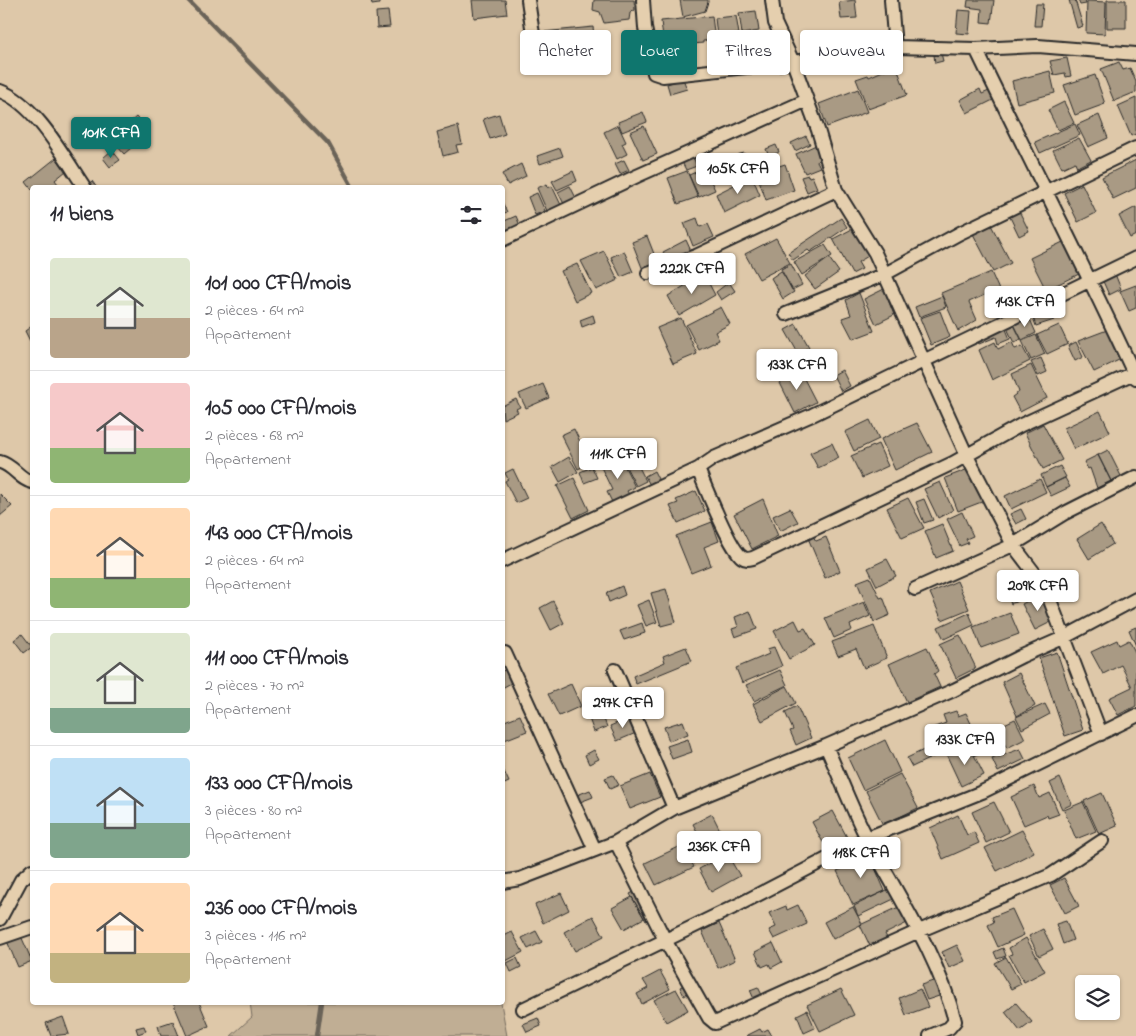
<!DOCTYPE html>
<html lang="fr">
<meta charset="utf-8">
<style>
:root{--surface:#fff;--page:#f7f7f7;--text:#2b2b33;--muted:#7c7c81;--line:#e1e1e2;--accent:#0f766e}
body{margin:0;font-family:"Indie Flower",sans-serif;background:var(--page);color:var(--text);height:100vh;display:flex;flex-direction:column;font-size:19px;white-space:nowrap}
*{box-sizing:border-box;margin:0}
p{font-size:16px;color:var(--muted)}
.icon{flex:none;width:28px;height:28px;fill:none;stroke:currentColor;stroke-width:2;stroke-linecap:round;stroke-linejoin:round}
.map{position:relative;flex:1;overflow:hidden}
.details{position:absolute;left:30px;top:185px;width:475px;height:820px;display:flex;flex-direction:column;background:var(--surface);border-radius:5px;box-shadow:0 1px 4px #0004}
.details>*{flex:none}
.top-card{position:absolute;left:520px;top:30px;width:475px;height:45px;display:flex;gap:10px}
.tools{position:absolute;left:1075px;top:975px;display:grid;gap:10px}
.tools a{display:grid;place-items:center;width:45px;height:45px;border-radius:5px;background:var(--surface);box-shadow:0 1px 4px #0004;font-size:25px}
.price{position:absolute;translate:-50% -42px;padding:0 11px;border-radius:5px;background:#fff;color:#222;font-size:16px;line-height:32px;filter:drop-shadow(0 1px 2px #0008)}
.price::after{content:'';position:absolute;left:50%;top:30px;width:15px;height:11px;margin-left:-8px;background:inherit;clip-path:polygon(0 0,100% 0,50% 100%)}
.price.on{background:var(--accent);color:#fff}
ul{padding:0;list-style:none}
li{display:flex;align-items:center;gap:15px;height:125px;padding:0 20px}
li+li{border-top:1px solid var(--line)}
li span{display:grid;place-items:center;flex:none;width:140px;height:100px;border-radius:5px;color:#555}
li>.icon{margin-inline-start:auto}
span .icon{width:60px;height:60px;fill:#fffc;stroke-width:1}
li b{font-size:21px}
h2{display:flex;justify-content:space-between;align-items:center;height:60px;padding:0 20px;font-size:21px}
.tag{padding:0 18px;border-radius:5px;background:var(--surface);box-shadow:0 1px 4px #0004;font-size:18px;line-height:45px}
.tag.on{background:var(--accent);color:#fff}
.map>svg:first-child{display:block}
</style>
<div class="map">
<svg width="1136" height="1036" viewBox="0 0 1136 1036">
<rect width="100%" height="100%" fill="#dec8a9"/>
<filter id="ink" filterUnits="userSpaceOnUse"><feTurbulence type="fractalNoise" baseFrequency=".02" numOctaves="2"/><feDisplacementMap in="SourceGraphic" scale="10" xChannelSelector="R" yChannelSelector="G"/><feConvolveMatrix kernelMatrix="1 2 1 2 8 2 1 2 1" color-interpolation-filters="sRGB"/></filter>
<g filter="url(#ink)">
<path fill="#c0ae94" stroke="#766c60" d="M250,1002L501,1003L507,1036H231L252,1017Z"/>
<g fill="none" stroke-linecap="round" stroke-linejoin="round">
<path stroke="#6a6358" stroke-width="4.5" d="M188,0L328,143L353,188
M317,1036L322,1002"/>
</g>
<path fill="#a99a84" stroke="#2b2b2b" d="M371,0H379V4L372,5Z
M472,0H505L507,14L474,18Z
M594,0H634L635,10L630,13L629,20L604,23L600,12L593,10Z
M680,0H708V2L705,11L683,17Z
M855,0L857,18L841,19L839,2Z
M968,0H994L991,23L981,22L982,9L967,7Z
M1069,0H1075L1083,26L1077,28Z
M1078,0H1085L1086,4L1080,5Z
M1107,0H1126V28H1107Z
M1087,1L1106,2L1105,34L1086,33Z
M1036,4H1043L1041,26H1034Z
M958,10L971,11L969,34L956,33Z
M388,11L390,27L377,28L376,12Z
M756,11L759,31L742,34L739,13Z
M712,16L715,40L703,41V43L664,47L661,21Z
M736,16L739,34L717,36L715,18Z
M593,27L596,53L546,58L543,32Z
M941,53L943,61L935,63L934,55Z
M1067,58L1071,76L1066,77L1065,73L1054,75L1050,61Z
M1119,62L1123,70L1130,68L1136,82V92L1114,101L1101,69Z
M896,65L907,95L868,109L856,79L868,75L869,77Z
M1050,71L1055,93L1017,103L1012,81Z
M1095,75L1105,104L1075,115L1064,85Z
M683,79L687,89L670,94L667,84Z
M858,89L867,112L827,127L819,104Z
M980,89L982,94L989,91L993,100L967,113L960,100Z
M1136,98V134L1131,136L1118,106Z
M1064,102L1074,123L1058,130L1048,110Z
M643,112L647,122L622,132L618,122Z
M499,114L505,134L490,139L483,119Z
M1099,115L1108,138L1088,147L1077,125Z
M136,117L146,128L141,132L145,136L124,154L118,147L115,149L108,141Z
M1075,124L1080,135L1040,153L1035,142Z
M618,125L626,142L622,144L627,154L617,159L604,132Z
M458,126L462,144L456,145L458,152L443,156L437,132Z
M644,126L657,154L643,160L630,132Z
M806,136L810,144L795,151L791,143Z
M1079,138L1091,160L1077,167L1075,162L1062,168L1053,150Z
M776,145L779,152L769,157L766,149Z
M816,145L822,158L817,161L820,167L805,173L796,154Z
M560,148L563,156L540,164L537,156Z
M112,150L120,160L110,167L103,158Z
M744,153L748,165L741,167L737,155Z
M693,157L697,166L686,170L682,162Z
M56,158L66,171L55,180L61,188H32V190L26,182Z
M624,160L629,170L620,174L615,164Z
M1136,160V188L1113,199L1102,177Z
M521,164L526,176L508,185L502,174Z
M785,164L794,190L766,200L759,180L763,179L761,172Z
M705,168L715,190L699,197L689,175Z
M573,171L577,181L557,190L552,181Z
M687,171L698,197L678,204L668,178Z
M808,175L809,177L812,176L817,188L807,192L801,177Z
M752,176L760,195L724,213L716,194Z
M92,181L97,188H84Z
M547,184L548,188L552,186L561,205L547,211L537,188Z
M1082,184L1096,213L1078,222L1064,193Z
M570,186L576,198L564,204L558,192Z
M537,193L545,211L535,215L528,197Z
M502,202L507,212L502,214Z
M1136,207V235L1130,238L1119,216Z
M1019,211L1029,231L1019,236L1009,215Z
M516,216L521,228L502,236V222Z
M697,218L700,227L708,224L714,237L693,246L684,223Z
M841,218L847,227L810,252L808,250L793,260L788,253Z
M990,223L1011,263L993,272L972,232Z
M854,228L870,255L858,262L862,269L852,274L833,239Z
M647,236L658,264L643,270L632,242Z
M776,238L790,263L759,279L745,254Z
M686,240L691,251L669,263L663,252Z
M1065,241L1081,273L1046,290L1030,258Z
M825,245L832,256L802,275L794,262Z
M604,251L618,280L596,290L581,261Z
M624,251L633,272L621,277L611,257Z
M829,258L839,272L815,289L805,276Z
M577,264L591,293L575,301L561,271Z
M791,264L802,285L792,290L781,269Z
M781,271L794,292L783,299L771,278Z
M991,272L1008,310L998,314L989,293L969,302L977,320L958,331L941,293Z
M704,274L715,295L679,316L668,296Z
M1115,274L1121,289L1109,295L1102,279Z
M729,282L735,291L721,300L716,292Z
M1136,285V308L1129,311L1120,291Z
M884,289L894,315L876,324L864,299Z
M859,293L874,331L853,339L842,318L851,315L846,300Z
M942,296L946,307L919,317L915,307Z
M1048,305L1054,320L1036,326L1031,312Z
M721,307L730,324L715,332L719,340L699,350L686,325Z
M940,311L950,337L931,345L920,318Z
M593,315L595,322L582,327L580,320Z
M1029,317L1036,333L1022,340L1014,324Z
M681,318L697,354L673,364L657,328Z
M796,324L809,347L798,353L785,330Z
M1014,325L1021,339L1014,343L1007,328Z
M1059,325L1068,344L1047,354L1037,335Z
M32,326V345L25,331Z
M1005,327L1010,339L998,344L996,337L979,344L976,339Z
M1107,330L1121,359L1094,372L1078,341Z
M1036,335L1045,354L1031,360L1022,341Z
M995,342L998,349L1012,342L1015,349L1022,346L1030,361L992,380L979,350Z
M1076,342L1083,357L1075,361L1068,346Z
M1041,358L1047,372L1038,376L1031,362Z
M1031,365L1047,398L1020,412L1012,397L1019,392L1012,374Z
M799,369L816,402L795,413L778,379Z
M842,370L850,386L841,391L833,375Z
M543,384L549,398L526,408L519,394Z
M516,399L520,407L516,409L518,412L503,419L502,406Z
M1100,411L1110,432L1074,449L1064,428Z
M870,420L879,439L854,451L845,432Z
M917,423L932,452L895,470L881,439Z
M1043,424L1062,460L1043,469L1025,433Z
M574,429L590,463L578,469L561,435Z
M832,443L839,458L818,468L810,453Z
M878,444L888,466L862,478L851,456Z
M1108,450L1121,476L1111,481L1098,455Z
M619,455L635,487L627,491L631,498L614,506L607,492L612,490L600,465Z
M1098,455L1111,481L1097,488L1090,468L1088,469L1084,462Z
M569,457L578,472L560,482L552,467Z
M634,457L646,481L636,486L624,463Z
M1060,466L1066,477L1046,487L1041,475Z
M592,467L597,478L584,483L580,472Z
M971,468L984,501L958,511L945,478Z
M513,469L527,498L516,503L505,481L508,479L505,473Z
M654,471L659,481L650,485L645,476Z
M574,478L589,510L573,518L557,486Z
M1065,478L1070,487L1051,496L1046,487Z
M1040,479L1046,492L1011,509L1005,496Z
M940,482L953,510L938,518L924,489Z
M696,491L705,511L678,523L670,506L678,503L676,500Z
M0,494L12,506L0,516Z
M908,498L924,528L902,538L887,508Z
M763,499L778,536L752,549L734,514Z
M924,499L933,520L924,523L916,502Z
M790,508L798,522L780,531L773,516Z
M1021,509L1026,519L1016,524L1010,514Z
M962,512L973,536L966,539L968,543L960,546L947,519Z
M712,522L719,541L704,547L711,565L691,573L676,536Z
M942,524L953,551L936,558L925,531Z
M1101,524L1113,544L1089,559L1077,539Z
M813,536L816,541L826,537L840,571L825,578L808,538Z
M887,559L896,576L877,586L868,568Z
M1034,576L1041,590L1011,604L1003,587L1010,584L1011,587Z
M870,577L880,598L883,597L890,615L874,622L857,582Z
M957,581L969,609L942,620L930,593Z
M622,586L625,595L609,602L606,593Z
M666,589L676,622L661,626L651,593Z
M1041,594L1055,620L1035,630L1022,604Z
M649,600L657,622L646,626L637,605Z
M553,601L564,623L551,630L540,608Z
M864,602L870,616L850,625L852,630L834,638L825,618Z
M750,611L757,629L735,637L732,629L738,627L735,617Z
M969,613L974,625L944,639L938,627Z
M1010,613L1019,634L981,648L973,627Z
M795,620L800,630L805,628L815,645L789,659L774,631Z
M642,623L645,633L624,640L620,631Z
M874,626L887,658L864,668L856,649L838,656L832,642Z
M1136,627V646L1129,630Z
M22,634L32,647L24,653L14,640Z
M960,635L976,668L956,678L940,644Z
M1117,640L1119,645L1129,640L1136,654V706L1118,715L1109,698L1132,687L1121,665L1103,674L1091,652Z
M686,647L692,661L636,684L633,676L665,662L663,656Z
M774,647L782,666L742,683L736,668L769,654L767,649Z
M927,647L938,671L934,674L940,687L907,702L889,664Z
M1057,652L1083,730L1065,736L1039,658Z
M507,669L513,682L502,688V671Z
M780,670L787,685L754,701L746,685Z
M1019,673L1035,706L1017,716L1002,682Z
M571,684L581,706L559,716L548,694Z
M787,686L796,703L762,721L753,704Z
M623,691L629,704L605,715L599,702Z
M598,703L607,727L594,732L585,708Z
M1045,704L1050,714L1022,729L1016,717Z
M797,706L811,738L796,745L790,731L793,730L785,712Z
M956,711L958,716L966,713L976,734L957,741L958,744L938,752L929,729L946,723L943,715Z
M520,715L527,731L502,741V722Z
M629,718L636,733L617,741L610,726Z
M1015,719L1025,739L1007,748L1004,743L996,746L989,731Z
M683,721L688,734L669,741L664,727Z
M978,737L984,751L975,755L969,740Z
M688,739L692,752L672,759L667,746Z
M885,740L900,772L863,790L848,758Z
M969,745L984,775L961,786L947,756Z
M932,746L937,755L912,767L907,758Z
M1020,749L1025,759L998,772L992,759Z
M594,750L599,759L589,764L585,755Z
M502,767L509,782L502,785Z
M650,774L660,797L630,809L620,786Z
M900,774L918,808L883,825L866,791Z
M613,775L619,785L610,789L605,778Z
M1060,778L1072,804L1062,809L1050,783Z
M1034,786L1039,798L1050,793L1059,814L1048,818L1047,815L1024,825L1011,797Z
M590,790L593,797L580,802L577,795Z
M1102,793L1117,826L1099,834L1084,801Z
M994,802L1009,832L986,843L972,812Z
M1083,802L1096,831L1076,839L1064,810Z
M833,811L848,839L827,850L812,822Z
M712,814L729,848L711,858L693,824Z
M958,815L967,835L974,832L979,843L943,859L930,828Z
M1022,830L1034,852L997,871L985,848Z
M683,845L694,867L656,885L645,863Z
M868,852L885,891L853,905L837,871L848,866L846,862Z
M727,854L740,876L711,892L699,869Z
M1064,878L1079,906L1065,913L1050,885Z
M891,888L896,898L858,916L854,906Z
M638,890L653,917L646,921L630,894Z
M561,893L569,910L543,923L535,905Z
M632,897L644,918L624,929L612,908Z
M798,905L807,924L774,939L769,930L776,927L769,913L786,906L787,910Z
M901,906L909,922L885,934L887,938L870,946L860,925Z
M853,907L862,924L833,939L824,922Z
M1012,909L1024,935L998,947L988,925L994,922L992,917Z
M593,916L604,936L575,951L564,932Z
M1066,921L1073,940L1063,944L1056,924Z
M719,923L735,960L718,968L702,931Z
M1043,929L1053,949L1039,956L1029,936Z
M536,931L542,942L528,949L522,938Z
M512,932L523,952L504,962L502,937Z
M21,936L32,961L18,967L7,941Z
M1026,938L1045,971L1024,982L1009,955L1012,954L1009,948Z
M773,943L782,962L771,968L769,964L762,967L755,952Z
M957,945L965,961L949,968L942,952Z
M1003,948L1006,956L997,959L994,952Z
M1006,957L1021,984L1011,989L995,963Z
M517,958L521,967L511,972L507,963Z
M660,971L670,989L642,1004L637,994L648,988L643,980Z
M936,980L942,995L927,1000L921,985Z
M688,983L692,992L684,996L680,987Z
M758,987L762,995L754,999L750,990Z
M676,989L688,1010L666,1022L654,1000Z
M841,989L854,1015L820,1031L807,1005Z
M920,989L928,1007L906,1015L899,998Z
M173,1002H199L209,1026L187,1036Z
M1016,1003L1032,1022L1020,1031L1005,1012Z
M807,1010L815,1028L804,1033L797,1015Z
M63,1017L69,1034L51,1036L46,1023Z
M538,1018L541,1026L527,1032L523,1024Z
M173,1021L179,1036H161L158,1026Z
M144,1026L146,1031L138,1034L136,1028Z
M760,1029L762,1032L768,1029L772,1036H746Z"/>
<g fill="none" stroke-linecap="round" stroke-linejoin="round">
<g stroke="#2b2b2b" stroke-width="16">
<path id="street" d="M528,0L534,41
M643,0L645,28L654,73L663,76L793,62L895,47L976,49L1038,46L1136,54
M772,0L775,23L793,62L818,130L836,190L875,253L966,454L1013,545L1045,587L1101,734
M891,0L895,47
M976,49C1029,159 1085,267 1136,378
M0,91C36,104 64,157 85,188
M502,240L637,176L805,101
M648,273L696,256L836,190
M786,314L885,274L960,233L1136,148
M0,462C13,465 20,480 32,482
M698,469C705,486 730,549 742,557C746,560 749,559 753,558L953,463L1021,425L1136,372
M502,561L698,469L714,458L812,415L1136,258
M915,589L1013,545L1065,513L1136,477
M505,653L595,850
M615,670L674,808
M826,746C840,777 852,810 868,840C900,899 938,956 955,1021L949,1028L930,1036
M616,842L665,940L709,1018L715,1023L919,931L1051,875L1102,841
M502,882L520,879L616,842L674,808L826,746L954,690L1022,656L1063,638L1136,599
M0,919L21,880L32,870
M0,938L32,927
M523,1009L738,905L867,838L982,792L1136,716"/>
</g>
<use href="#street" stroke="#e5cfae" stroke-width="12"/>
</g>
</g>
</svg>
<div class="tools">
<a><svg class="icon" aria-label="layers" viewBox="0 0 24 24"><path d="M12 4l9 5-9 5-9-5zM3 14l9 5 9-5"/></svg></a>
</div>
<b class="price on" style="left:111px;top:159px">101K CFA</b>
<b class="price" style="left:738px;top:195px">105K CFA</b>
<b class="price" style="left:692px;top:295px">222K CFA</b>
<b class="price" style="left:1025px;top:328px">143K CFA</b>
<b class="price" style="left:797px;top:391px">133K CFA</b>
<b class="price" style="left:618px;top:480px">111K CFA</b>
<b class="price" style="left:1038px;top:612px">209K CFA</b>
<b class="price" style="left:623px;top:729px">297K CFA</b>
<b class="price" style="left:965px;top:766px">133K CFA</b>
<b class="price" style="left:719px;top:873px">236K CFA</b>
<b class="price" style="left:861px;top:879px">118K CFA</b>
<div class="top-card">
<a class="tag">Acheter</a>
<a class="tag on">Louer</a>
<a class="tag">Filtres</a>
<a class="tag">Nouveau</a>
</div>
<section class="details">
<h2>11 biens<svg class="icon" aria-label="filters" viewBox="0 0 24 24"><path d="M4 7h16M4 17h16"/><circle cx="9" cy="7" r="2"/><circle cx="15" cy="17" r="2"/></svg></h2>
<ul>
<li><span style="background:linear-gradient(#dfe7d0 60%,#b9a48a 0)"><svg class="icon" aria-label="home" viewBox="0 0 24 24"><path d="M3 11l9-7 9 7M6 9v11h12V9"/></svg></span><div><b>101 000 CFA/mois</b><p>2 pièces · 64 m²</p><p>Appartement</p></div></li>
<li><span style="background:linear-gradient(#f6c9c9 65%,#8fb573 0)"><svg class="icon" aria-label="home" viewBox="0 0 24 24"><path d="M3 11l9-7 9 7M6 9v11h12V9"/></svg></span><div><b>105 000 CFA/mois</b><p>2 pièces · 68 m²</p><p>Appartement</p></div></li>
<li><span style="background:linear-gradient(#ffd9b3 70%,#8fb573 0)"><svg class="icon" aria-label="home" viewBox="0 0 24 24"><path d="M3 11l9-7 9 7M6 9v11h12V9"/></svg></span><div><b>143 000 CFA/mois</b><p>2 pièces · 64 m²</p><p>Appartement</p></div></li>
<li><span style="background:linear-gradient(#dfe7d0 75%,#7fa58c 0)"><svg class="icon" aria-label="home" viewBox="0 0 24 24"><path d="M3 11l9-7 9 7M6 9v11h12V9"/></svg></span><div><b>111 000 CFA/mois</b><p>2 pièces · 70 m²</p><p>Appartement</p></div></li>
<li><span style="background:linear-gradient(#bfe0f5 65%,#7fa58c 0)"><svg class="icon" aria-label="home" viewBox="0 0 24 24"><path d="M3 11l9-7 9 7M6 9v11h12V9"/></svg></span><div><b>133 000 CFA/mois</b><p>3 pièces · 80 m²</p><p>Appartement</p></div></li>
<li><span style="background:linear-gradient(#ffd9b3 70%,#c2b280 0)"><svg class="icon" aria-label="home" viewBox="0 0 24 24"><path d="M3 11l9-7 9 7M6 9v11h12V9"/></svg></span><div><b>236 000 CFA/mois</b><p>3 pièces · 116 m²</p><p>Appartement</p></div></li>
</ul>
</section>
</div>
